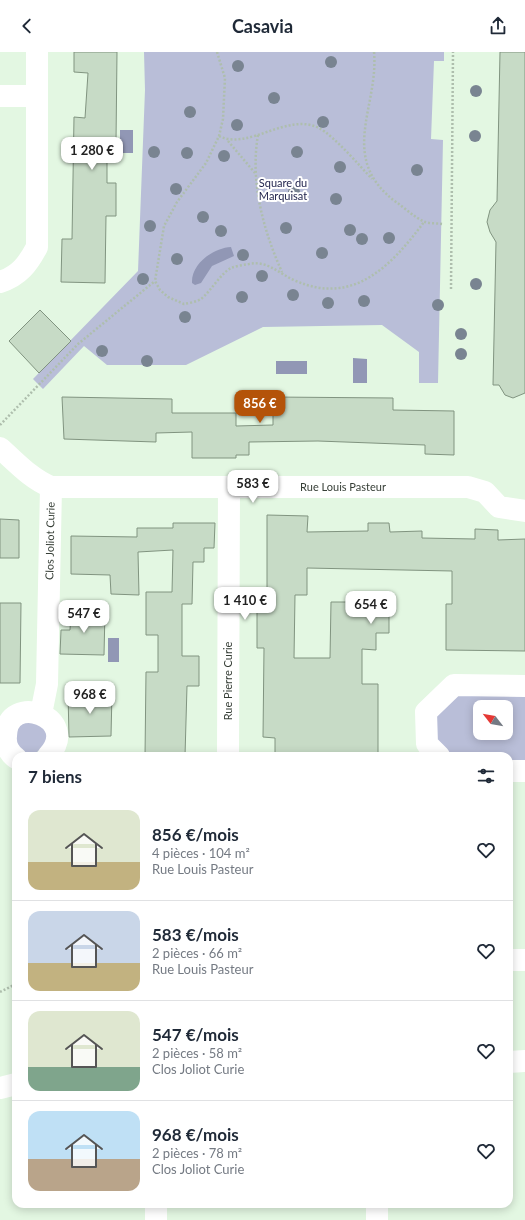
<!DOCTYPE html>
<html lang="fr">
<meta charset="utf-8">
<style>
:root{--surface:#fff;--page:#f2f2f3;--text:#1f2937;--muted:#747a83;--line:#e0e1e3;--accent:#b45309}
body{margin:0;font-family:Lato,sans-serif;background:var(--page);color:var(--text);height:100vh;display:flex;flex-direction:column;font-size:15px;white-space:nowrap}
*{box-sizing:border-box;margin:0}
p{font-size:13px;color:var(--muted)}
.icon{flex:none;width:22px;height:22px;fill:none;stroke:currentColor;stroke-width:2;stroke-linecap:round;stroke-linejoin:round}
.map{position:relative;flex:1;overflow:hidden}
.side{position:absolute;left:12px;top:700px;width:501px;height:456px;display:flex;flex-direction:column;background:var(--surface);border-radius:12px;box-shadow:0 2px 10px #0003}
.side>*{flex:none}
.needle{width:26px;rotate:301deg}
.buttons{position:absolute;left:473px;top:648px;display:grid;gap:8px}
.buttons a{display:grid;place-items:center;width:40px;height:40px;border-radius:8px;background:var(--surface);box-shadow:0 2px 10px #0003;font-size:20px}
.price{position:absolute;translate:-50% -34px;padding:0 9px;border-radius:8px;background:#fff;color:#222;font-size:13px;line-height:26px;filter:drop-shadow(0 1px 2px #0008)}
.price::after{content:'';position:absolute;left:50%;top:24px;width:12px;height:9px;margin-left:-6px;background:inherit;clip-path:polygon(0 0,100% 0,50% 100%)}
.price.selected{background:var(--accent);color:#fff}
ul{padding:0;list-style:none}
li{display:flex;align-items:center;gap:12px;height:100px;padding:0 16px}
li+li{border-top:1px solid var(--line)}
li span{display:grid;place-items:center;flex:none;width:112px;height:80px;border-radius:12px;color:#555}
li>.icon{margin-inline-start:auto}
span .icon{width:48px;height:48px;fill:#fffc;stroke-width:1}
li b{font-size:17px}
h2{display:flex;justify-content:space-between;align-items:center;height:48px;padding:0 16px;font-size:17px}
header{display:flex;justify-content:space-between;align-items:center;height:52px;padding:0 16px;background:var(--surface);font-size:18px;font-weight:700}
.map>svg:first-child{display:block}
</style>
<header><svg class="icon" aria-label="back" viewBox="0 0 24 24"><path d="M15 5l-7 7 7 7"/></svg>Casavia<svg class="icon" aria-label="share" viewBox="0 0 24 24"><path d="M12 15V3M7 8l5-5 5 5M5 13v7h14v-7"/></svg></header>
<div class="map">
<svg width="525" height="1168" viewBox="0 0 525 1168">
<rect width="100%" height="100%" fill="#e3f7e2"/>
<path fill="#b9bed8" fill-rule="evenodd" d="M144,0H444V9H434L431,87L443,88L438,331H419V300L382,273L263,275L186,313H107L84,294L43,337L33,327L138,219L145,38Z
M525,640V711H509V704H451L434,688V664L457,641ZM480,655H506V681H480Z
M23,669L45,674L48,689C34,706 28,707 14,689L17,674Z"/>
<path fill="#9197b5" d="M120,78H133V101H120Z
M231,195L234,204L212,214L201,231L195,233L192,231C191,212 213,196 231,195Z
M353,306L367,307V331H353Z
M276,309H307V322H276Z
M108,586H119V610H108Z"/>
<path fill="#c7dbc6" stroke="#819480" d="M74,0H117L116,90H107V131H116V164H106L105,231L61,230L62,187H72L74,65L85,66L88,21L74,20Z
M500,0H525V341L513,346L505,343L499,333H493L496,190L490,180L487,170L490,158L497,149Z
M40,258L71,289L39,321L9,289Z
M62,345L172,347V361H236V374L273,373V345L393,346V358L454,359V403L425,402V393L318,389L249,390V403H236V406H192V380L156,381V390L64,387Z
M267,463L308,464L307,480L368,479V471H389L390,480L422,479V486L475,487V477L498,478V488L525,487V599L446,598V552H452V519L307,516V543H295L294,606H330L331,550H348V557H389V581H376V598L362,597V632H378V704H275V686L263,685L264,596H257V553H267Z
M0,467L19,468V506H0Z
M173,471H215L214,496H204V510H193L192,552H182V604H199V634H187L185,704H145L146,620H158V583H146V540H172L173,498L138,500L139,543L111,542L110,523L71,522V484L137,485V476H173Z
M0,551H21L20,631H0Z
M71,558L105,559L104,603L60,602L61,578H70Z
M68,641H112L111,684L69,685Z"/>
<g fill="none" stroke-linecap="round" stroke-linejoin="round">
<path stroke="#aebead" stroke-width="2.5" stroke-dasharray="2 2" stroke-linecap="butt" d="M217,0L225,26L223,67L219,84L206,111L177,150L164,174L155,229L160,238L168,245L184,252C189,251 196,250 201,247C211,239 221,221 231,216C236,214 243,213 249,212C268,208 279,222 296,229C354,254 392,213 424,170
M374,0C379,55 337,106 396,150C405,156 414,165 423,169C428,172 436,171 442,172
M258,83C250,129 263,178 282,220
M219,84C248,99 287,60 319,76C334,84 360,114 372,127
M228,89L255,121
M451,237L453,0
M0,373L78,292L155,229
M0,940L16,932"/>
<path stroke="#fff" stroke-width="22" d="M0,44H37
M0,230C19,224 28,212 37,195V0
M0,396C16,410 31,427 51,435H468L485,440L499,455L525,459
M41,662L47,632L51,435
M228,704L229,435
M439,704L427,692L426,660L454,633L525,634
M16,706C9,701 5,693 6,684C7,638 83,666 48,704
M509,719H525
M509,908H525
M509,1010L525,1009
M0,1036L16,1032
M156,1168V1152
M377,1168V1152"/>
</g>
<g fill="#798491">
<circle cx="331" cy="10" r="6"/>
<circle cx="238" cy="14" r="6"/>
<circle cx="476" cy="39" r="6"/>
<circle cx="274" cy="46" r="6"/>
<circle cx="190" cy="60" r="6"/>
<circle cx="323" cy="70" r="6"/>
<circle cx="237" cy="73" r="6"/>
<circle cx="475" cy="84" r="6"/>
<circle cx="154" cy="100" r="6"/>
<circle cx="297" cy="100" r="6"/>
<circle cx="187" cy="101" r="6"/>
<circle cx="224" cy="104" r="6"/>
<circle cx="340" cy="115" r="6"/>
<circle cx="417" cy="118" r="6"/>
<circle cx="176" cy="137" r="6"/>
<circle cx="294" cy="140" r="6"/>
<circle cx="336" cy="147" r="6"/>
<circle cx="203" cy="165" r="6"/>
<circle cx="150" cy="174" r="6"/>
<circle cx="286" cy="176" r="6"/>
<circle cx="350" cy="178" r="6"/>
<circle cx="221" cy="179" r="6"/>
<circle cx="389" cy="186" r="6"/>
<circle cx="362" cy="187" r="6"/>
<circle cx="322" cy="201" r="6"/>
<circle cx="243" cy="203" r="6"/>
<circle cx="177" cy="207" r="6"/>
<circle cx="262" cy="224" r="6"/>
<circle cx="143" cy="227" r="6"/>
<circle cx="476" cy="232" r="6"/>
<circle cx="293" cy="243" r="6"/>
<circle cx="242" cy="245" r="6"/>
<circle cx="364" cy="249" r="6"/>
<circle cx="328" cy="251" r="6"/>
<circle cx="438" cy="253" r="6"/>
<circle cx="185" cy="265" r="6"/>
<circle cx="461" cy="282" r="6"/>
<circle cx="102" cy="299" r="6"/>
<circle cx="461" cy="302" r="6"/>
<circle cx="147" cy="309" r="6"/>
</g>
<g text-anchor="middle" stroke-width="4" stroke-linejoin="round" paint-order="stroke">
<g font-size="11" fill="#22254e" stroke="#fff">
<text x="283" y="135">Square du<tspan x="283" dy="13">Marquisat</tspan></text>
</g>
<g font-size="11" fill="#363e36" stroke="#fff">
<text x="343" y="439">Rue Louis Pasteur</text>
<text transform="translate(50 489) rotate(-89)" y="4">Clos Joliot Curie</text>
<text transform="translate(228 629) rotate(-90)" y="4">Rue Pierre Curie</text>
</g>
</g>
</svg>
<div class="buttons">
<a><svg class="needle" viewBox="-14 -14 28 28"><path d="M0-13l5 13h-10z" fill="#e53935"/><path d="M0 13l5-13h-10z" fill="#747a83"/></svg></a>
</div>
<b class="price" style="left:92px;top:119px">1 280 €</b>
<b class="price selected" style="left:260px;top:372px">856 €</b>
<b class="price" style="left:253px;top:452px">583 €</b>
<b class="price" style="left:245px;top:569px">1 410 €</b>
<b class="price" style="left:371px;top:573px">654 €</b>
<b class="price" style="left:84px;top:582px">547 €</b>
<b class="price" style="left:90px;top:663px">968 €</b>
<section class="side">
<h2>7 biens<svg class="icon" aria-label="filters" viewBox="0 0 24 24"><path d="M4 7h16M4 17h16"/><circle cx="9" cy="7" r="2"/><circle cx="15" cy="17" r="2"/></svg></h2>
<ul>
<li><span style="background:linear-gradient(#dfe7d0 65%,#c2b280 0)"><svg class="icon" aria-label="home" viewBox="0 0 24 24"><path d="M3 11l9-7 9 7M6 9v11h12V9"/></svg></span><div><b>856 €/mois</b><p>4 pièces · 104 m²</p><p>Rue Louis Pasteur</p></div><svg class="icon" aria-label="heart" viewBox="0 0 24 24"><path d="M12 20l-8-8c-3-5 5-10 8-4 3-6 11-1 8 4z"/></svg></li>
<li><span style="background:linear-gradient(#c9d6e8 65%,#c2b280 0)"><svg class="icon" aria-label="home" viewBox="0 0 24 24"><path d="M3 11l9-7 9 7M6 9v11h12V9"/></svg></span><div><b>583 €/mois</b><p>2 pièces · 66 m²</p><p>Rue Louis Pasteur</p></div><svg class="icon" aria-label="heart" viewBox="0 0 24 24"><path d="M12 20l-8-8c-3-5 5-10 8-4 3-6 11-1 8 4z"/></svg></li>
<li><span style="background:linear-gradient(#dfe7d0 70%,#7fa58c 0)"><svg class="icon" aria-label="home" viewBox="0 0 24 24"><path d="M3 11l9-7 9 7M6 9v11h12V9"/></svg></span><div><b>547 €/mois</b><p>2 pièces · 58 m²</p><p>Clos Joliot Curie</p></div><svg class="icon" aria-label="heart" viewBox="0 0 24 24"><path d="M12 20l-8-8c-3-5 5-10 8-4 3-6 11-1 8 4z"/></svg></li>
<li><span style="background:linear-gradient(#bfe0f5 60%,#b9a48a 0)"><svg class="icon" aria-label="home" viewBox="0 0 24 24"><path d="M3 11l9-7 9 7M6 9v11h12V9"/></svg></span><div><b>968 €/mois</b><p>2 pièces · 78 m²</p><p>Clos Joliot Curie</p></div><svg class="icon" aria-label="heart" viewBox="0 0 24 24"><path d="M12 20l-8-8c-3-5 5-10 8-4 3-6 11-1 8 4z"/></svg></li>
</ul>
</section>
</div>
